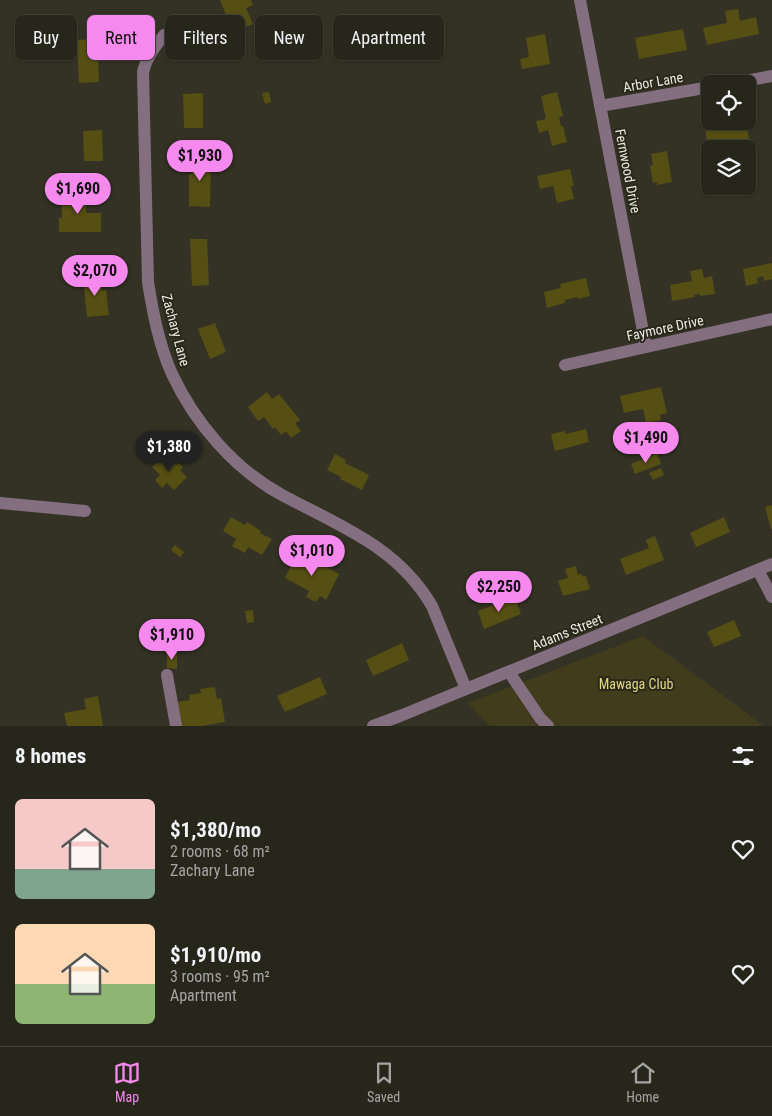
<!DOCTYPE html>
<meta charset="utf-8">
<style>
:root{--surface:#26261b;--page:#323228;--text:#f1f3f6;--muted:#a4a5a3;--line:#42433a;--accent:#f689ed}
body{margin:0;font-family:"Roboto Condensed",sans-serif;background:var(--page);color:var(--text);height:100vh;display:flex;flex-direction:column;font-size:19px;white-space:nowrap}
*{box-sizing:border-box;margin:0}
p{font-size:16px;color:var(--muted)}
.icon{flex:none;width:28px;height:28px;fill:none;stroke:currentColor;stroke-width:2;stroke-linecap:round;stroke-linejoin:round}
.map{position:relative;height:726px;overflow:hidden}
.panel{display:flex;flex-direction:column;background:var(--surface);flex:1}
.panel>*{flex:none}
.guide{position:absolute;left:15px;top:15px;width:500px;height:45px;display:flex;gap:10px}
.fabs{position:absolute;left:701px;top:75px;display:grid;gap:10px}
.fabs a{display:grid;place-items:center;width:55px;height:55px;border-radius:8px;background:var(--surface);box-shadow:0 1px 4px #0004,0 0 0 1px var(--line);font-size:25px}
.price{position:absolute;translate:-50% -42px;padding:0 11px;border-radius:18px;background:var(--accent);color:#111;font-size:16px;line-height:32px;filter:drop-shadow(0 1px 2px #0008)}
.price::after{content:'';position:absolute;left:50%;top:30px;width:15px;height:11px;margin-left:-8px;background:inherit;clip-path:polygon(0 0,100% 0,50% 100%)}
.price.on{background:#222;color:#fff}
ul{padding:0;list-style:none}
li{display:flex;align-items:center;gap:15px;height:125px;padding:0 15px}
li span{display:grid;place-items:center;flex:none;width:140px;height:100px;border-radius:8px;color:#555}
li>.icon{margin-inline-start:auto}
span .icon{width:60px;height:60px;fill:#fffc;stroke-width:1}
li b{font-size:21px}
h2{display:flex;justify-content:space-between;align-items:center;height:60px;padding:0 15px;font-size:21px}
.chip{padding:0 18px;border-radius:8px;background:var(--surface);box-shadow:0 1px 4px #0004,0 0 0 1px var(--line);font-size:18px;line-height:45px}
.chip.on{background:var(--accent);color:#111}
.tab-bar{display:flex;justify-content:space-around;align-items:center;height:70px;border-top:1px solid var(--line);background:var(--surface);font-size:14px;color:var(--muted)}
.tab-bar a{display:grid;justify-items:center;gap:2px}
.tab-bar .on{color:var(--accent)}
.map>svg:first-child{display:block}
</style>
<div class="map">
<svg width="772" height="726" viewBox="0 0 772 726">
<rect width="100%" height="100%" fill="#333224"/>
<path fill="#413d1c" d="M643,636L764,726H490L468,703Z"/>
<path fill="#564f14" d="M220,0H251L253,5L246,8L253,24L236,30L230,16L227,18Z
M738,9L740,21L756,17L759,34L707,45L703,28L727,23L725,11Z
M683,29L687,50L639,59L635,38Z
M545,34L550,64L522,69L520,59L529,57L526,38Z
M95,39V55L98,56L99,82L79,83L77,40Z
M269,92L271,102L265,104L262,93Z
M557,92L563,116L559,117L561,126H563L567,142L552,146L548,130L539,133L536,121L546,119L541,96Z
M203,93V128H184L183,94Z
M740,121H746L750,144L736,147L735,142L714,147V149L708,148L705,129Z
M102,130L103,161H84L83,131Z
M667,151L672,182L657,185V182L653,183L650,166L653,165L651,154Z
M192,157H211L210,207L189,206V174H192Z
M570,169L574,186H571L574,199L557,203L553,186L540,189L537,176Z
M61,192H86V213H101V232H59V218H62Z
M190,239H207L209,285L192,286Z
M772,263V279L764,281L763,276L757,278L758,283L746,286L743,269Z
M702,269L704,278L712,276L715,294L700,296V294L694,295L695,297L672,301L670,285L692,281L690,271Z
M101,275L102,291L106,290L109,315L87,317L83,277Z
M586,278L590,296L578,299L577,297L565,300V303L547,308L544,292L561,288L560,284Z
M215,323L226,352L210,359L198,329Z
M661,387L667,413L660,415L661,420L646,423L643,409L624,413L620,396Z
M267,392L272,399L279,394L300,420L295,423L301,431L291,438L286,431L281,435L275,427L273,429L264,417L258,421L248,407Z
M586,429L589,442L555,451L551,434L565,431V434Z
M657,453L661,464L635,474L631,464Z
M166,454L176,465L178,462L183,467L180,470L187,477L174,490L167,483L162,488L155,480L160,475L152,467Z
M335,454L346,460L345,463L369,475L362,490L340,479L341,477L327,470Z
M661,468L664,475L653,480L649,473Z
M772,505V529H771L765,507Z
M231,517L245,525L247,522L261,531L260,533L272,539L262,555L248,547L245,553L232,546L236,539L223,531Z
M724,517L730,532L696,547L690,533Z
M655,536L664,560L626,575L620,559L649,548L646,540Z
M175,545L184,552L180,557L171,550Z
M297,554L311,561L312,559L319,563L320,561L325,564L324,566L339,574L326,600L320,596L316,602L306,597L309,591L285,578Z
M576,566L578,575L582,574L583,577L586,576L590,589L563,596L558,581L568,578L565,569Z
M515,597L521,614L484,629L478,611Z
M253,610L254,622L247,623L245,611Z
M734,620L741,636L714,647L707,632Z
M402,643L409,660L373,676L366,660Z
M167,652L177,653V669L167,668Z
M320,677L327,694L285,712L277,696Z
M215,687L217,699L221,698L225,722L202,726H181L177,702L190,700L189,695L201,693L200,689Z
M98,696L103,726H67L64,713L86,709L84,699Z"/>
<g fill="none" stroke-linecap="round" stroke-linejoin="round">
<path stroke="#836f80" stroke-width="12" d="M580,0L646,347
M164,35C155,47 146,58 143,72L148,282C153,313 159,345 172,374C195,423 234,469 282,495C340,526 398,547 432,606L466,689
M729,84L772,76
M600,106L710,87
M565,365L772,319
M0,503L85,511
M758,570L772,597
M509,672L540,718L548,726
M167,675L176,726
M373,726L400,716L772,564"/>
</g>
<g text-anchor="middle" stroke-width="4" stroke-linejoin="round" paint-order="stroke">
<g font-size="14" fill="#eae9e1" stroke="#29281a">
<text transform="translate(653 82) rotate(-10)" y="5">Arbor Lane</text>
<text transform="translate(628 171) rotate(79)" y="5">Fernwood Drive</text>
<text transform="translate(665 328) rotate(-12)" y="5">Faymore Drive</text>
<text transform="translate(176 330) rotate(75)" y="5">Zachary Lane</text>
<text transform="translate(567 632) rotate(-22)" y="5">Adams Street</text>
</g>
<g font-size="14" fill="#e1d882" stroke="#29281a">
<text x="636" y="689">Mawaga Club</text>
</g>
</g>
</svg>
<div class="fabs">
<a><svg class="icon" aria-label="locate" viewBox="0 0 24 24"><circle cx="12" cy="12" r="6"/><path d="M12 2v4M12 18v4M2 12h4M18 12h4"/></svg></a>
<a><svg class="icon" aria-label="layers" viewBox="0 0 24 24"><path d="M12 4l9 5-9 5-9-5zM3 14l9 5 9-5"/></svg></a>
</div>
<b class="price" style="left:200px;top:182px">$1,930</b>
<b class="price" style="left:78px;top:215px">$1,690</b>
<b class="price" style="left:95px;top:297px">$2,070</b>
<b class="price" style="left:646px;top:464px">$1,490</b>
<b class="price on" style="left:169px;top:473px">$1,380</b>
<b class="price" style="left:312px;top:577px">$1,010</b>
<b class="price" style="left:499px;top:613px">$2,250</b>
<b class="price" style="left:172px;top:661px">$1,910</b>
<div class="guide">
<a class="chip">Buy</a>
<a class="chip on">Rent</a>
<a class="chip">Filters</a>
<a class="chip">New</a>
<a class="chip">Apartment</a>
</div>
</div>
<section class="panel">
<h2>8 homes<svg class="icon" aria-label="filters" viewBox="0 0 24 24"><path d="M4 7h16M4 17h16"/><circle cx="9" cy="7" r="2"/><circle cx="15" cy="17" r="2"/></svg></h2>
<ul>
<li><span style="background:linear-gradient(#f6c9c9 70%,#7fa58c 0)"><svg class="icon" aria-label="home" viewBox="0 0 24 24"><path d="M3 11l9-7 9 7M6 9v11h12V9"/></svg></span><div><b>$1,380/mo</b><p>2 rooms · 68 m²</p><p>Zachary Lane</p></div><svg class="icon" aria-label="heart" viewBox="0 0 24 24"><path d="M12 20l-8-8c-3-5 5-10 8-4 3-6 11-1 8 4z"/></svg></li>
<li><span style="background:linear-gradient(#ffd9b3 60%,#8fb573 0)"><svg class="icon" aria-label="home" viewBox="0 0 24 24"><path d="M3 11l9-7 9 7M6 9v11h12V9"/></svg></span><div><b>$1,910/mo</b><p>3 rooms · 95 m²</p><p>Apartment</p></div><svg class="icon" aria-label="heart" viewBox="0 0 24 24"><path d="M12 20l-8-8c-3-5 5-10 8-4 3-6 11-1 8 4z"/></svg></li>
</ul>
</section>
<nav class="tab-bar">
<a class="on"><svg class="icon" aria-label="map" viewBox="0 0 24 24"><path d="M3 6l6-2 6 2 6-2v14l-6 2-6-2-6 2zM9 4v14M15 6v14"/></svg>Map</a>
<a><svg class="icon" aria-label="saved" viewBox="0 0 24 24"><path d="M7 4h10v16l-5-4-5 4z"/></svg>Saved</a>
<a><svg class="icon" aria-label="home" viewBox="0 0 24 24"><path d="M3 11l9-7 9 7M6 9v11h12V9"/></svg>Home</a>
</nav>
